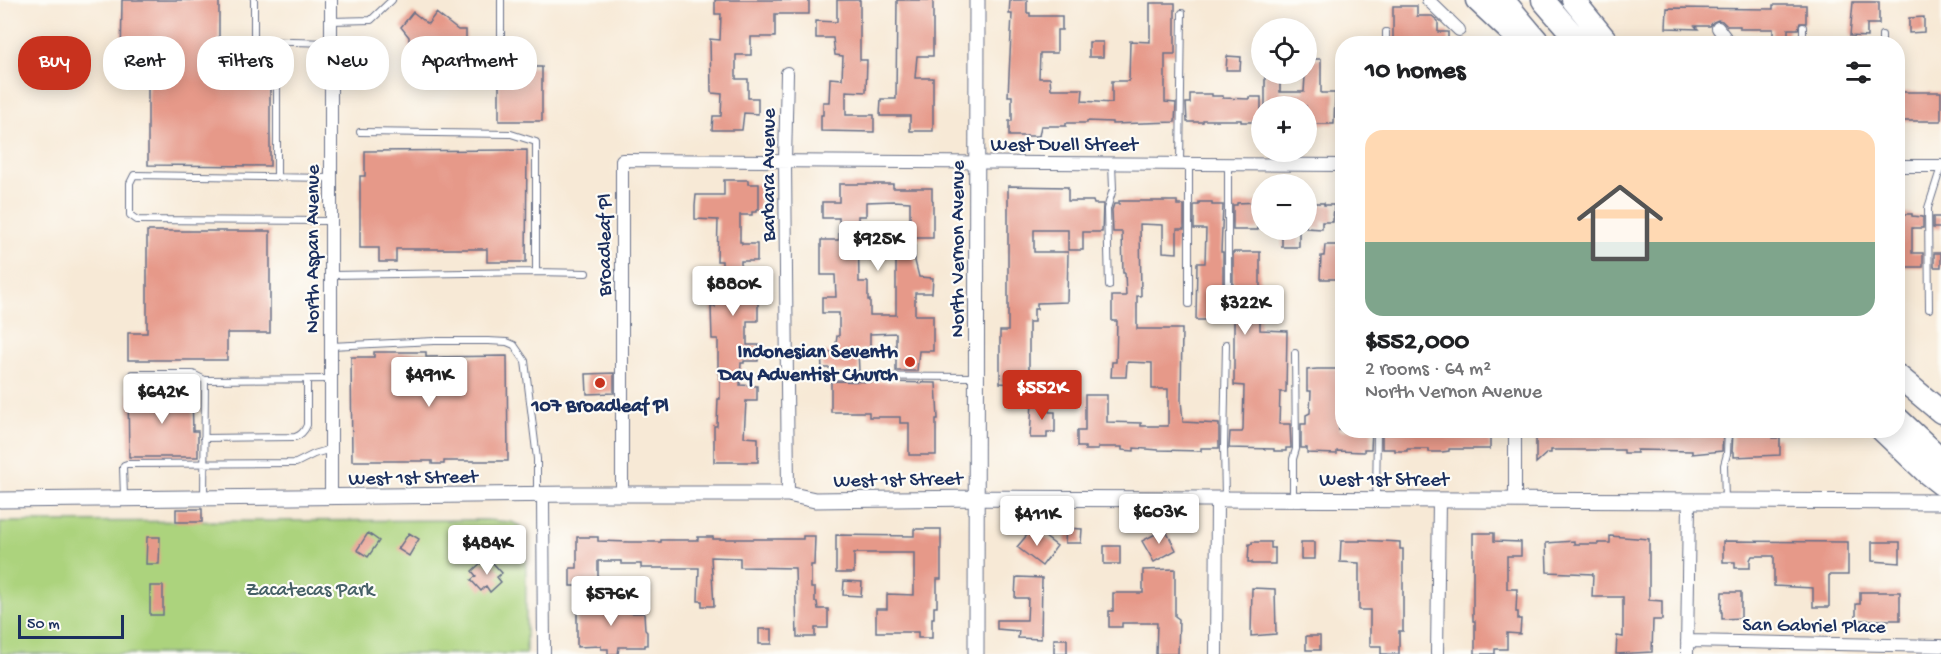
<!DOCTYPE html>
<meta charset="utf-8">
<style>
:root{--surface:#fff;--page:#f6f6f6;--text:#202124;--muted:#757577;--accent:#c8321e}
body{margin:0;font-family:"Gochi Hand",sans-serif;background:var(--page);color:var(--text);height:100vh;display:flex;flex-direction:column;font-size:22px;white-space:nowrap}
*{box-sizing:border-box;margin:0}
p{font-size:20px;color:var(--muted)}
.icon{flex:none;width:33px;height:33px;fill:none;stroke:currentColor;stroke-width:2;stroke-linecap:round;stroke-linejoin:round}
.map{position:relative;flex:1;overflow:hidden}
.sheet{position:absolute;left:1335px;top:36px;width:570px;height:402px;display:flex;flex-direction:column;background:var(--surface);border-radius:24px;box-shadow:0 3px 15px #0003}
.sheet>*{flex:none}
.banner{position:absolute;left:18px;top:36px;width:570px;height:54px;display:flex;gap:12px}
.tools{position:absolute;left:1251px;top:18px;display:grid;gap:12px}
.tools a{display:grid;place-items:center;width:66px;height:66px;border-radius:50%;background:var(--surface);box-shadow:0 3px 15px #0003;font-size:30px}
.scale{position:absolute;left:18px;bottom:15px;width:106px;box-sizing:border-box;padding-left:6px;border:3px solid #1b2f5e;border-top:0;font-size:16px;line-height:21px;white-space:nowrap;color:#1b2f5e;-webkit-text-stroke:4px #fdfcf7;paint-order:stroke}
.price{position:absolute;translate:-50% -51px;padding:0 14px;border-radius:6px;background:#fff;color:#222;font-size:20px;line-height:39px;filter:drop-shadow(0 2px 3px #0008)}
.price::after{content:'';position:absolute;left:50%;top:36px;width:18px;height:14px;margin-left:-9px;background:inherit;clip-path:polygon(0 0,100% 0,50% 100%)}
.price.on{background:var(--accent);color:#fff}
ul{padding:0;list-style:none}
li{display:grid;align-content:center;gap:12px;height:318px;padding:0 30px}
li span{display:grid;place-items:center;height:186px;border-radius:18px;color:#555}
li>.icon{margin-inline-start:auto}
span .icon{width:108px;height:108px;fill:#fffc;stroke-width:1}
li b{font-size:26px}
h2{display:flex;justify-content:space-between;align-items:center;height:72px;padding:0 30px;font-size:26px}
.pill{padding:0 21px;border-radius:24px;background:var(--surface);box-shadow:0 3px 15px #0003;font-size:21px;line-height:54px}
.pill.on{background:var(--accent);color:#fff}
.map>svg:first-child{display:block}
</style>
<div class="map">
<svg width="1941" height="654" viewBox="0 0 1941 654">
<rect width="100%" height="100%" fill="#fdfcf7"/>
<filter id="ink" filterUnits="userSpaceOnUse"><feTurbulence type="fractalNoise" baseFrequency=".0167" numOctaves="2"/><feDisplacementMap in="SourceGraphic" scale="12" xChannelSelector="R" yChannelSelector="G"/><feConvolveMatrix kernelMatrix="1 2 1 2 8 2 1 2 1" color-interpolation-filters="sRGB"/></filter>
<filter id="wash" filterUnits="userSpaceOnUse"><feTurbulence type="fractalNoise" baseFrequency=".008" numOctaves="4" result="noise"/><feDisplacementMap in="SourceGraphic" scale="24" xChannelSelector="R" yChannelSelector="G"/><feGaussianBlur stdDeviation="1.35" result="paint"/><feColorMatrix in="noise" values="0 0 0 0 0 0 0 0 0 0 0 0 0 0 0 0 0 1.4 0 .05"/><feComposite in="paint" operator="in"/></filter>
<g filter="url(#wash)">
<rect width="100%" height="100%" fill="#f7e9d6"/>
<path fill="#acd37d" stroke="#64816e" stroke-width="1.5" d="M486,520L512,522L520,526L526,540V654H0V522Z"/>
<g id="blocks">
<path fill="#e69989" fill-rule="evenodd" d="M122,0H219V63L270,64V166L148,165V63H121Z
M715,0H809V14H775V37H751V55H736V79H748V98H758V114L744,113L742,130H712L713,116H721L722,94L712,93L711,91L710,39L720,40L721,14H715Z
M837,0H860V60H867L866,92L846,91V115H874V132L821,131V115H823V102H829L830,78L842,79L843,56L835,55L833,38H816V21L837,22Z
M897,0H933V56H917L915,78H933V131H910V116H880L881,99H896Z
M1010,0H1027V13H1030V16H1062V30H1057V53H1040L1039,78H1050L1051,89H1083L1082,101L1112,103V81H1129L1130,41L1150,42V3H1175V54H1165V102L1176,103L1175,122L1112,124V122L1087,121V123H1066V126H1041L1039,136H1009V121H1012V96H1008L1012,14H1009Z
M1853,2H1879V24H1867V37L1850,36Z
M1773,5H1806V23H1800L1798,29H1788V44H1773V29H1740V26H1727L1722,21L1718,20L1713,22L1710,26H1695L1698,29L1666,28L1667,8L1773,9Z
M1393,6H1417V16H1432L1438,21V32H1448V44H1393Z
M413,12L428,24L436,13L458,30H466V43H469L468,59L409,58V37L401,27Z
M1924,17V32L1909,33V18Z
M1089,42H1103V57H1089Z
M492,54H513V67H542V121H499V65H492Z
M1227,56L1241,57L1240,70H1226Z
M1306,59H1321V93H1335L1334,124H1306V106H1265V74H1280V92H1304Z
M1898,92H1941V121H1898Z
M1190,94H1212V96H1223V98L1249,99V97H1261V120H1253V122H1241V120H1203V122H1187L1186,103H1190Z
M527,150L526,262H487V249H396V262H379V248H360V176H365V151Z
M724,180H748V184H759V209H757V212H752V215H740V242H742V244H757V261H741V283H758V321H747V345H759L758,361H744V363H741L740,385L757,386V401H746L744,437L758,438V462H714V426H717L718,399H720V373H718V339H712L711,307H715V283H722V261H717L718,220L695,219V206L696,195H724Z
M839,184H893V188H932V199L933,201V238H915V261L919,277L933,278L932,293H915V315H933V351H919L917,371H896V333L870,334V350H858L859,371H831V368H822L821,352H835L837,336H839V313H822V297H836L835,275H821V240H839V218H822V202H839ZM894,201L910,202V225H896V315H870V300H868V282H859L858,216H866V202Z
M1008,186L1068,187V201H1093L1094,204H1103L1102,232H1083V250H1068V230H1034V252H1068L1067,302L1037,303V309H1034V322H1029V385L1019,386L1014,384L1000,383V331H1008Z
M1119,201H1177V205H1184V229H1177V253L1163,252V225L1140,224L1141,296H1137V329H1182L1181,400L1183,422L1219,424V448H1201V451L1159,450L1134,448V451L1122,450V447H1098V450H1085V447H1077V431H1085V395H1107V422L1141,423V426H1168V389H1152V363L1127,362L1126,377H1111L1112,362H1116L1117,321H1112V296H1126L1125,273H1123L1122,232H1113L1112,210L1114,204H1119Z
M1199,202H1212V205H1223L1221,252H1223V292L1225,296L1230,297L1233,293V252H1260V330L1287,331L1286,392H1280L1279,424H1290L1291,448H1286V451H1274V449L1229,448L1230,432H1242L1243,430L1244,386L1234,385V320H1196L1197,263H1205L1206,229H1194V205H1199Z
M1260,202L1261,221H1258V230H1233V205H1237V203Z
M1311,203H1324V205H1334L1333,222H1322V229L1306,228V206H1311Z
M1898,214H1912V216L1923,217V228H1912V253H1923V267H1899L1900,235H1898Z
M1933,217H1941V228H1933Z
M147,231H270V333H227V360H128V333H147Z
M1299,231V247H1282V232Z
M1325,245H1340V279H1320L1321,256H1324Z
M1934,253H1941V267H1934Z
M374,352H426V357L507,356L508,461H444V464H432V461H352L351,357H374Z
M1317,369H1342V406H1339V430H1372L1371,449H1364V452L1337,451V454L1307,453V448H1301V424H1306V415L1310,413L1311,391H1307V370Z
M614,373V393L587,394L586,374Z
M831,381L936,383L938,419H936V455H909V423H900V417H869V412H831Z
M151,390L192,392L193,431H198V457H129L128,392Z
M1032,402H1046V405H1049V412H1055V432H1047V438H1030Z
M1382,430H1490V449H1449V451L1442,452H1429V449H1407V451H1395V449H1382Z
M1539,430H1723L1722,451L1692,454V451L1637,450V453H1624V450H1551V453H1547L1536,463V434H1539Z
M1733,430L1773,432V438H1780V455L1734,457V452H1732Z
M176,509H202V522H176Z
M1033,528L1057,546L1042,566L1017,547Z
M1066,528L1082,529L1081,543H1065Z
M914,529H941V579H937V607H934V618H932V638H918V632H876V609H887V594L914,595V553H854V573H836V535L914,536Z
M1165,529L1176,550L1154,562L1142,541Z
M368,533L379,541L368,557L357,550Z
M409,533L419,539L409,556L398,549Z
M1473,533H1494V541L1521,542V556H1507V589H1517L1516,612H1518V619H1521L1520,634L1507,633V649H1495V654H1475V621H1473Z
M803,536H815L814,565H811V588H815V602H817L818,609H828V628H815V637H797L795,568L740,567V558L711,557L714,606H702V601H698L699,568H641V564H621V561H598V586H570V568H577V537H598V541L630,542H661V540H698V537H713V539H803Z
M1610,536L1649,539V600L1662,601V620H1653L1652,652L1616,654L1617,636L1623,637V597H1592L1593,574L1547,572L1546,543L1574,541V544H1598V543H1610Z
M147,537H160L159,564H146Z
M1360,540L1400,542V549H1403V631H1399V654H1381V646H1370V610H1359V563L1340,562L1341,541H1360Z
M1723,541L1848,542V575H1829V607H1813V588L1774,586V556H1752L1750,560V568H1735V562H1723Z
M1252,542H1271V548H1275V564H1252V562H1248L1249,544H1252Z
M1301,542H1315V559H1301Z
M1872,542H1900V563L1872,561Z
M1104,546H1120V564H1104Z
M483,561L487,566L492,562L502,573L497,577L501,582L490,592L486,586L481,591L471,580L476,576L472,571Z
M1175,569V616L1179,619L1178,654H1156L1157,623H1122V627H1109V611H1113V593H1143V570Z
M1018,577L1042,578L1041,639L1018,638L1019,631L997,629V620H1027L1028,598H1015L1016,578Z
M844,581L862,582L861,596L843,595Z
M150,586H163V615H150Z
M1252,588L1275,589L1276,634L1251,636Z
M1722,592H1741V618L1722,619V612H1721Z
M1860,592H1900V620H1856V604H1860Z
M615,595H630V613H644L645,630L647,632V645H645V647H619L618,654H608V649H601V646L577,647V608H615Z
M759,629H772V644H759Z
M1306,636H1320V650H1306Z
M1054,639H1067V654H1054Z"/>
</g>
</g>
<g filter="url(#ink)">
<use href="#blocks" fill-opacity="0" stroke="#687088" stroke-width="1.5"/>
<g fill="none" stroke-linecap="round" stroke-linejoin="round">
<g stroke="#687088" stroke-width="8">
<path id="service" d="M254,0V41L331,43
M501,0V45
M331,21L371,20L392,0
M1803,27V44
M1386,44V32
M1882,44V35
M360,132L511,134L536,142V272
M1180,164L1182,13
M1228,164V292
M277,177V75
M331,178L134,175L130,183V215L137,220L331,221
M331,275L536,272L586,273
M1109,286L1107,209L1113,189L1112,164
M1189,304V164
M1929,309L1928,208L1941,167
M331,346L434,341H488L507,342L514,345L525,361L537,459V494
M132,374H193L205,380
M787,376L976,377
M204,438L295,437C301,435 304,432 307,425V380
M124,497L123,467L124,465L127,464L296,463L314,454L331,449
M204,498L205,380L331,379
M1225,498L1224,447L1226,344
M1293,499V459L1296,449L1295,353
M1376,499L1377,430
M1725,500L1724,465L1727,454L1728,430"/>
</g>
<g stroke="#687088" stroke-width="14">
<path id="minor" d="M331,0V498
M1428,0L1459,30
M1718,28L1730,44
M787,73L785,161L788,494
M1898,166H1941
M1515,430V500
M622,494V160L1342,165
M543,495L544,654
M1687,641L1941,646
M1216,654L1217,499
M1437,654L1439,500
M1687,654L1689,501"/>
</g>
<g stroke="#687088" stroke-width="17">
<path id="tertiary" d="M0,500L576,494H788L815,500L977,498L1941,502
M976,654L977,0"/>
</g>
<g stroke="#687088" stroke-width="25">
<path id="motorway" d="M1477,0L1524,44
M1503,0L1540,44
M1543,0L1581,44
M1573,0L1609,44
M1898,376L1941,412
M1898,419L1941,459
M1882,430L1927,473L1941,484"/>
</g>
<use href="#service" stroke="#fff" stroke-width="6"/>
<use href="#minor" stroke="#fff" stroke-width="12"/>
<use href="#tertiary" stroke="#fff" stroke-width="15"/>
<use href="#motorway" stroke="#fff" stroke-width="22"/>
</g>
</g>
<g fill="#c8321e" stroke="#fdfcf7" stroke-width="2">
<circle cx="910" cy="362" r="6"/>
<circle cx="600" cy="383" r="6"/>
</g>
<g text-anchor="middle" stroke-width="4.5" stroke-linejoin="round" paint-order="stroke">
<g font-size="20" fill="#1b2f5e" stroke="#fdfcf7">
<text x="1064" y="150">West Duell Street</text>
<text transform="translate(767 175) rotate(-90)" y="7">Barbara Avenue</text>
<text transform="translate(603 245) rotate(-90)" y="7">Broadleaf Pl</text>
<text transform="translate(311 249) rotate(-90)" y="7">North Aspan Avenue</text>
<text transform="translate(956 249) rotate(-90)" y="7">North Vernon Avenue</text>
<text transform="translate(413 476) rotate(-1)" y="7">West 1st Street</text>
<text transform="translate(898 478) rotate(-1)" y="7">West 1st Street</text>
<text x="1384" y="485">West 1st Street</text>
<text transform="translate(1814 624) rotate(1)" y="7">San Gabriel Place</text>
</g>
<g font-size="20" font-weight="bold" fill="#1b2f5e" stroke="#fdfcf7" text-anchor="end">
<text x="898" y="357">Indonesian Seventh<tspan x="898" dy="23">Day Adventist Church</tspan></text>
<text x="600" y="411" text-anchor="middle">107 Broadleaf Pl</text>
</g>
<g font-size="20" fill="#466067" stroke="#fdfcf7">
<text x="310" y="595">Zacatecas Park</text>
</g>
</g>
</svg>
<div class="tools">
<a><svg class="icon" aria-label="locate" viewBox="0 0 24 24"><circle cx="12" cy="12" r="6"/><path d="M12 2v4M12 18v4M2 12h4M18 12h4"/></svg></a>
<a>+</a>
<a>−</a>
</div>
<div class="scale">50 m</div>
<b class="price" style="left:878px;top:272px">$925K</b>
<b class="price" style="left:733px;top:317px">$880K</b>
<b class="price" style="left:1245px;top:336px">$322K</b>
<b class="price" style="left:429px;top:408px">$491K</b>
<b class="price on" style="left:1042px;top:421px">$552K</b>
<b class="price" style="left:162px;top:425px">$642K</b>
<b class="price" style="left:1159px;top:545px">$603K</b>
<b class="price" style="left:1037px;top:547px">$411K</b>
<b class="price" style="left:487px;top:576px">$484K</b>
<b class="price" style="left:611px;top:627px">$576K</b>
<div class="banner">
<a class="pill on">Buy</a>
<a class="pill">Rent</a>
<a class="pill">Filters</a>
<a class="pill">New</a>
<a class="pill">Apartment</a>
</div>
<section class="sheet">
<h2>10 homes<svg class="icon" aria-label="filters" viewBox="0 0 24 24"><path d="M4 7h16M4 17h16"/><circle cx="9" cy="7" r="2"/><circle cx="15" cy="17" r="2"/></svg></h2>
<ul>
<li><span style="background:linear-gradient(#ffd9b3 60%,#7fa58c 0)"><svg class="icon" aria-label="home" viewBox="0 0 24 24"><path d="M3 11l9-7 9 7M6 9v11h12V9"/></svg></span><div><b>$552,000</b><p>2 rooms · 64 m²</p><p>North Vernon Avenue</p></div></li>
</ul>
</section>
</div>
